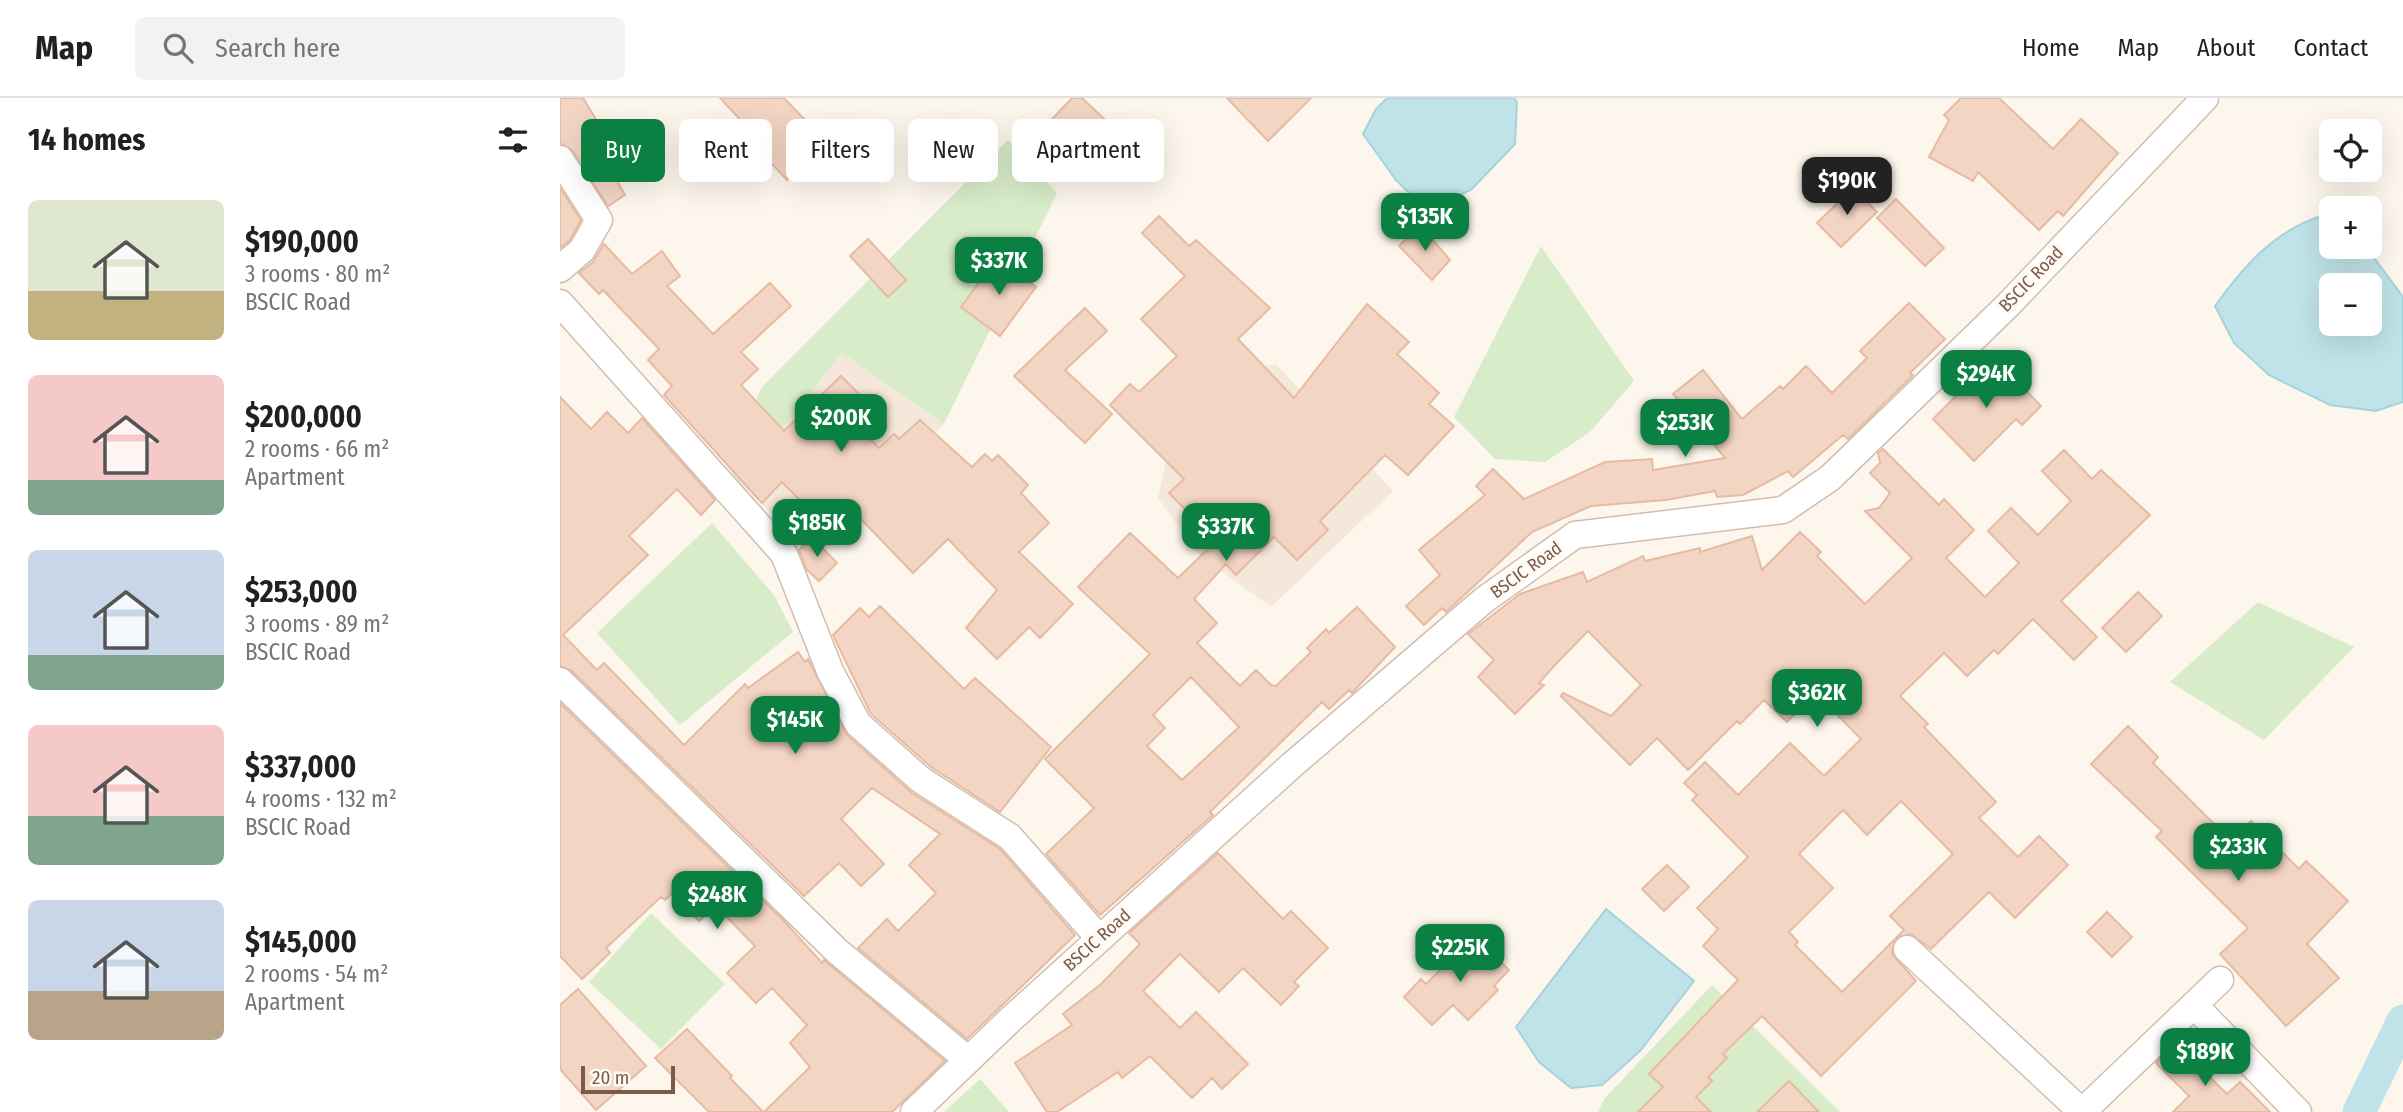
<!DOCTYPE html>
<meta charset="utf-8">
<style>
:root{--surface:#fff;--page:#f2f2f2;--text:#202124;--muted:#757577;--line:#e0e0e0;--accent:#0b8043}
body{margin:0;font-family:"Fira Sans Condensed",sans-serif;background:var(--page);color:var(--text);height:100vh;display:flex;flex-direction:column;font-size:26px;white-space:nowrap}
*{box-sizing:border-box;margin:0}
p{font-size:23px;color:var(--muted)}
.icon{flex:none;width:38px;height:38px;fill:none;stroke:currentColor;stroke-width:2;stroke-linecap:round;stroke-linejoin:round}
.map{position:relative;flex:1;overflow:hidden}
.panel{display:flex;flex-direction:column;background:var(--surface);width:560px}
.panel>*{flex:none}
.hud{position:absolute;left:21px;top:21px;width:665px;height:63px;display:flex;gap:14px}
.controls{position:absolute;left:1759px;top:21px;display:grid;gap:14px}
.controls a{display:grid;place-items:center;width:63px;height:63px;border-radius:10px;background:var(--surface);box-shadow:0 7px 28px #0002;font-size:35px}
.scale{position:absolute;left:21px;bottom:18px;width:94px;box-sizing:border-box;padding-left:7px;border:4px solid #7a5c4d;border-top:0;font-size:19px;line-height:24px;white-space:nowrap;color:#7a5c4d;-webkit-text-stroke:5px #fffaf3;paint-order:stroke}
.price{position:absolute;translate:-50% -60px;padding:0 16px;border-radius:14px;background:var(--accent);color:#fff;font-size:23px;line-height:46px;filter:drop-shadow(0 2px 4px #0008)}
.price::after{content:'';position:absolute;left:50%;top:42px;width:21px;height:16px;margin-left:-10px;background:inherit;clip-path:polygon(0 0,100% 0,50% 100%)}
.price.current{background:#222;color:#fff}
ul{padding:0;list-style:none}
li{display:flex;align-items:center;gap:21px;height:175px;padding:0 28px}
li span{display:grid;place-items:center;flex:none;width:196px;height:140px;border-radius:10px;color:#555}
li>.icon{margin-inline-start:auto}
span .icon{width:84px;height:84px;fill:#fffc;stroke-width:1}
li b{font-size:30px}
h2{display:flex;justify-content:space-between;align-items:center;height:84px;padding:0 28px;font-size:30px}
.pill{padding:0 24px;border-radius:10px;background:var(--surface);box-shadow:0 7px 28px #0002;font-size:24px;line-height:63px}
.pill.current{background:var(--accent);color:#fff}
header{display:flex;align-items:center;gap:42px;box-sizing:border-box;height:98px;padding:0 35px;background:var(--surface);border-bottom:2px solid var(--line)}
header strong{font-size:33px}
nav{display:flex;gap:38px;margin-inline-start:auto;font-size:24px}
.search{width:490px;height:63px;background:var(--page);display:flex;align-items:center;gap:18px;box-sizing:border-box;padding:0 24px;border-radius:10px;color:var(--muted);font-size:26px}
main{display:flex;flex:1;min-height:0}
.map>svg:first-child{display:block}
</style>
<header>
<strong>Map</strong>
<div class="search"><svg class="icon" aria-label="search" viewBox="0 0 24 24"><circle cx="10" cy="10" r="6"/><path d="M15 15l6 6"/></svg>Search here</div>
<nav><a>Home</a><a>Map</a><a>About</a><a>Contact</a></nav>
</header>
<main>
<section class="panel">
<h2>14 homes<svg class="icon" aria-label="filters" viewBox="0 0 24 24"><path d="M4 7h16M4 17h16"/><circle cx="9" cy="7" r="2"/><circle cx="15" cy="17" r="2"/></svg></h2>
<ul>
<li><span style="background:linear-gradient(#dfe7d0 65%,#c2b280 0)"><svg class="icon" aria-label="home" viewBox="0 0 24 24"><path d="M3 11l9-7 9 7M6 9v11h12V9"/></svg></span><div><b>$190,000</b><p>3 rooms · 80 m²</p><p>BSCIC Road</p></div></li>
<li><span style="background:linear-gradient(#f6c9c9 75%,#7fa58c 0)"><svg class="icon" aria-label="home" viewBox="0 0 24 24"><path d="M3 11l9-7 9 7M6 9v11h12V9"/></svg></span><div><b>$200,000</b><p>2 rooms · 66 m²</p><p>Apartment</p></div></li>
<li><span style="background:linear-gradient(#c9d6e8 75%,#7fa58c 0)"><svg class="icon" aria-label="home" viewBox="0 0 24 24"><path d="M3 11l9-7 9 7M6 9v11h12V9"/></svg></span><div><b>$253,000</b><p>3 rooms · 89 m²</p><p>BSCIC Road</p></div></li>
<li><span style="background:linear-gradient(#f6c9c9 65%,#7fa58c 0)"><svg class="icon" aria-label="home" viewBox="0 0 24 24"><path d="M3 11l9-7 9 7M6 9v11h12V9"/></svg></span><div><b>$337,000</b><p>4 rooms · 132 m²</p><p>BSCIC Road</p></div></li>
<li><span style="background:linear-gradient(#c9d6e8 65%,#b9a48a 0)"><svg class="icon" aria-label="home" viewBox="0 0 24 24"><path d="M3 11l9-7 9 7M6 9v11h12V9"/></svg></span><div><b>$145,000</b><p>2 rooms · 54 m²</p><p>Apartment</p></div></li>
</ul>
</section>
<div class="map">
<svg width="1843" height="1014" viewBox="0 0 1843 1014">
<rect width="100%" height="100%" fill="#fdf6ec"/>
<path fill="#f5e8da" d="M282,255L384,326L254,455L179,385Z
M716,266L833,393L711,509L639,457L598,400L608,353L678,272Z"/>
<path fill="#d8ecc9" d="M448,42L497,95L384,326L282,255L179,385L169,370L201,290Z
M981,148L1074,283L1030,334L985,364L935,361L894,319Z
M152,425L214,497L233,534L120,627L37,535Z
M1698,504L1794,549L1704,642L1610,584Z
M91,815L165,886L101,951L29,884Z
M1152,887L1280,1014H1038L1044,1001Z
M420,981L449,1014H384Z"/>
<path fill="#bfe3e8" stroke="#a5d3da" stroke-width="2" fill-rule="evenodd" d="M827,0H954L957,4L955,46L911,92L866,111L836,82L803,36L816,11Z
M1761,118L1771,122V149H1806L1843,199V304L1816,313L1770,307L1709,277L1674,245L1655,208C1684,168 1713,134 1761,118ZM1810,187V226H1771V187Z
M1046,811L1134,883L1080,953L1042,987L1011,990L979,964L956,929Z"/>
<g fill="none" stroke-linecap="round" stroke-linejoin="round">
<path stroke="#bfe3e8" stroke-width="33" d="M1799,1014L1843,923"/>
</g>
<path fill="#f3d5c3" stroke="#e6bba3" stroke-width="2" fill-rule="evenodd" d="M0,0H23L63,66L51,73L65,97L48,108L13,53L0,45Z
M160,0H224L266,44L227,82L198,51L203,46Z
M512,0H522L558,34L517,77L476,38Z
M667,0H751L708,43Z
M1401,0H1439L1493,51L1521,21L1558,55L1503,118L1498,113L1479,132L1418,74L1413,83L1369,59L1389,22L1384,17Z
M0,90L21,122L10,142L0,150Z
M1293,90L1317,114L1281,149L1257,125Z
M1336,101L1384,150L1365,168L1317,120Z
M599,118L629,148L636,142L710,210L678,241L734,300L807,206L849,244L837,256L879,295L869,306L894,328L848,377L825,357L760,423L768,432L737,462L714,439L676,477L666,466L634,501L657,525L637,545L680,588L696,572L711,587L716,588L751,554L747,550L766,531L769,535L797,509L835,549L792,595L789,592L769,611L762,604L650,714L653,717L540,817L486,756L534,710L485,661L590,556L518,489L570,435L618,480L656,443L609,395L624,381L550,307L570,286L579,294L617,258L581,221L625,178L582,135ZM631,579L679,629L622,682L587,648L605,630L593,617Z
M860,127L890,162L872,182L839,148Z
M308,141L346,182L328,199L290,158Z
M44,146L72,176L102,153L120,178L107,188L153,236L210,185L231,208L181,254L198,271L181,287L224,333L281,278L300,297L283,314L319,350L334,336L339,341L360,322L412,369L425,356L432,363L438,357L468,387L461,395L489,425L459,454L513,506L480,540L469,529L437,561L406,530L437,492L388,441L353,475L296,416L274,437L222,384L202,405L104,297L112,288L88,262L99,251L43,192L39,196L19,175L33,164Z
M437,160L476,189L440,238L401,209Z
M1349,205L1385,241L1350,275L1353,277L1288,341L1283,337L1233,379L1228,373L1183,397L1157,399L1155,393L1106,402L1031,408L972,434L886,514L882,510L864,527L846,508L880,477L859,452L925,397L916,388L933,371L964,401L1045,364L1092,361L1093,372L1165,360L1113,296L1143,272L1182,321L1220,288L1223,291L1246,268L1272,295L1307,260L1300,253Z
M525,210L547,233L505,272L552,316L525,345L454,278Z
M1434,260L1481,308L1462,327L1456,321L1414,363L1373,321Z
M0,299L31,331L47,314L68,335L82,320L155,402L141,417L117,391L69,438L88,457L3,537L37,572L44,565L124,647L185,586L188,590L238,554L245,564L248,561L287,637L352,695L440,751L515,837L407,941L298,850L327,821L338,833L376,795L349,767L380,736L312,690L281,721L324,766L301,788L279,765L244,798L11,572L0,568Z
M1323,351L1379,407L1384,401L1414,432L1386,460L1425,499L1459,465L1428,433L1451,410L1478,437L1511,403L1482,373L1504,352L1532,381L1541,372L1590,417L1501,503L1537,539L1514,562L1473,521L1438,556L1434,552L1407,578L1384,555L1340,598L1368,626L1364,629L1436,704L1419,720L1458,759L1479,738L1508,767L1455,820L1429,794L1371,851L1351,836L1336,840L1344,832L1330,818L1393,756L1341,703L1307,737L1283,712L1239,756L1273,790L1229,834L1238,844L1235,847L1282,894L1335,841L1332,856L1356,883L1261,978L1202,918L1163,956L1167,960L1148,979L1152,983L1136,999L1151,1014H1078L1103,989L1089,976L1178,882L1143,848L1158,831L1137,810L1188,759L1132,702L1137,697L1124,685L1145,664L1178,697L1230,645L1264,678L1301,641L1256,595L1227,624L1204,602L1180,626L1177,623L1128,672L1097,640L1070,667L1001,598L1003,595L1051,618L1081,587L1028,533L994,568L979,585L984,587L955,616L918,579L934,562L908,536L960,496L1023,474L1027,484L1083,458L1085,463L1140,450V454L1192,438L1202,472L1240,434L1261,454L1257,458L1305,506L1352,460L1305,413L1319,410L1330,395L1310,375L1320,365L1318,355Z
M252,439L277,465L259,483L247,472L239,452Z
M1578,494L1602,518L1566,554L1542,530Z
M320,508L404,591L415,580L491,649L440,714L371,669L311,616L273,537L300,510L309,519Z
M0,605L224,823L262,865L264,862L385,963L332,1014H204L250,969L230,945L247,927L212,890L196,905L167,875L195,848L156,808L139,823L112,795L105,802L101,799L46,850L50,855L22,881L0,858Z
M1568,628L1598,659L1593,665L1671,743L1691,723L1739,771L1746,763L1788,803L1747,846L1779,880L1726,928L1660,856L1688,830L1596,739L1602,733L1531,666Z
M658,755L723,821L731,813L768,850L734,884L739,888L721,907L683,870L659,894L620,856L583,893L620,930L636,914L688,966L662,991L652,980L632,1000L590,958L562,980L558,974L497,1014H487L455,965L512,927L503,916L541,886L580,846L569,835Z
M1107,767L1129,789L1104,813L1082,791Z
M1547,814L1572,839L1552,859L1527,834Z
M915,838L949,872L934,888L938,892L908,922L893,907L872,927L844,899L861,881L866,886Z
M18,891L86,968L36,1012L0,971V907Z
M127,931L172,978L170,980L203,1014H149L95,960Z
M1616,946L1667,996L1680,984L1710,1014H1613L1629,998L1596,965Z
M1229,983L1259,1014H1197Z"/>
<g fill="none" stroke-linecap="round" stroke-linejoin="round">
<g stroke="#d1beb0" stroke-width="29">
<path id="minor" d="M0,61L39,122L22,152L0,171
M0,205L224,456L270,573L298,626L361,682L450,739L539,840
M0,583L277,853L408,962
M1347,851L1522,1014
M1634,907L1738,1014
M354,1014L451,921L732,667L924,502L1015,437L1223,412L1270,380L1449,206L1645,0
M1522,1014L1660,882"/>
</g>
<use href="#minor" stroke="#fff" stroke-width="26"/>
</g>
<g text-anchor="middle" stroke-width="7" stroke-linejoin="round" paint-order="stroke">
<g font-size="18" fill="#7a5c4d" stroke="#fffaf3">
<text transform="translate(1471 181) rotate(-46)" y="6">BSCIC Road</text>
<text transform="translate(966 472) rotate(-36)" y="6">BSCIC Road</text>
<text transform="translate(537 842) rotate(-42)" y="6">BSCIC Road</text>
</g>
</g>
</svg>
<div class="controls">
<a><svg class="icon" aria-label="locate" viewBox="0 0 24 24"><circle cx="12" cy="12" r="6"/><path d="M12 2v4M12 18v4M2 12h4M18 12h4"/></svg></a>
<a>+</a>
<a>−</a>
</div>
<div class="scale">20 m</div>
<b class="price current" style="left:1287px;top:119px">$190K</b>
<b class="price" style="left:865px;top:155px">$135K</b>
<b class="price" style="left:439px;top:199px">$337K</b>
<b class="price" style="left:1426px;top:312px">$294K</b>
<b class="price" style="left:281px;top:356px">$200K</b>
<b class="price" style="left:1125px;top:361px">$253K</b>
<b class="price" style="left:257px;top:461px">$185K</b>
<b class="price" style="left:666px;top:465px">$337K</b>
<b class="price" style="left:1257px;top:631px">$362K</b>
<b class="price" style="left:235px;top:658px">$145K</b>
<b class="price" style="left:1678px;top:785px">$233K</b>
<b class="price" style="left:157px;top:833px">$248K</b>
<b class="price" style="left:900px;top:886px">$225K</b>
<b class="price" style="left:1645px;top:990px">$189K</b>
<div class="hud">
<a class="pill current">Buy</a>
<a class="pill">Rent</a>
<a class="pill">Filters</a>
<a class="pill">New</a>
<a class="pill">Apartment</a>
</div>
</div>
</main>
